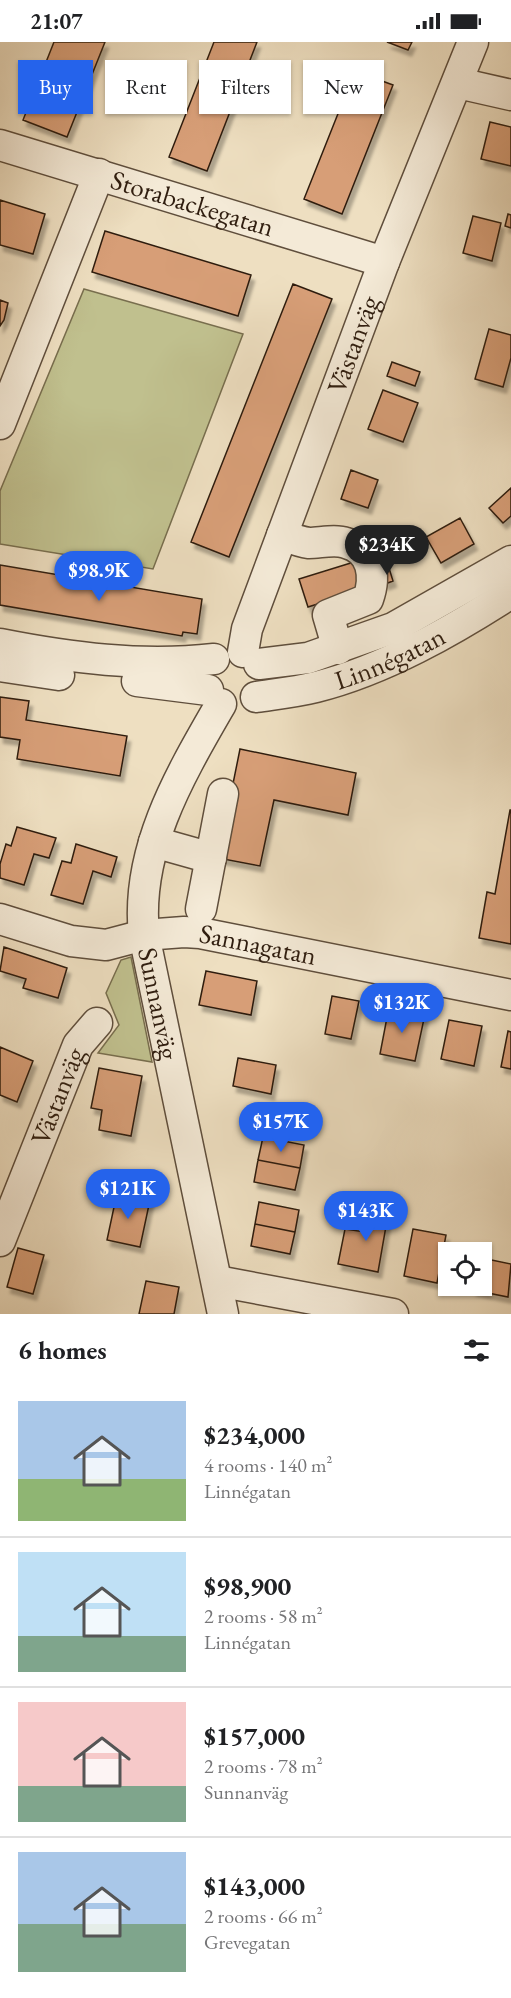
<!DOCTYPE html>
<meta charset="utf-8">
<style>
:root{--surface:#fff;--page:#f2f2f2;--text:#202124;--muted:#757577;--line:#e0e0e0;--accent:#2563eb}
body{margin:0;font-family:"EB Garamond",serif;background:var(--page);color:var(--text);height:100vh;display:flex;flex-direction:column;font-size:22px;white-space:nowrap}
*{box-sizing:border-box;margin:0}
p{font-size:20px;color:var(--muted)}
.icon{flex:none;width:33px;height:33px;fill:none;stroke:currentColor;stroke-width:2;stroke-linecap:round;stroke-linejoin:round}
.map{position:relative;height:1272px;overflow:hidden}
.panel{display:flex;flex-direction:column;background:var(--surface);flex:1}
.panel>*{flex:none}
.guide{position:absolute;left:18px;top:18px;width:476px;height:54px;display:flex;gap:12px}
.tools{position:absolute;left:438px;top:1200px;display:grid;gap:12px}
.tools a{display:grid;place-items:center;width:54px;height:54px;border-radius:0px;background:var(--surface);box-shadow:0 2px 4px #0004;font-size:30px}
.price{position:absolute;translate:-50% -51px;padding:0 14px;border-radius:21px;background:var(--accent);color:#fff;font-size:20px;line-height:39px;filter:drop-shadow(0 2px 3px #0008)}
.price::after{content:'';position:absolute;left:50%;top:36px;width:18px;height:14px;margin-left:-9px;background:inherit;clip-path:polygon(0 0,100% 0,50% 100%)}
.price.active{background:#222;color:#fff}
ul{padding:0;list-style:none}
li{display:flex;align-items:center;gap:18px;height:150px;padding:0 18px}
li+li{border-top:2px solid var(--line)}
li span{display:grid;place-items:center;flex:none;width:168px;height:120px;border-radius:0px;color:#555}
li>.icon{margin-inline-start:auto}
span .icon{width:72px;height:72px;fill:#fffc;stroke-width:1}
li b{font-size:26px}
h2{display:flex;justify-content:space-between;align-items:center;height:72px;padding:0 18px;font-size:26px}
.chip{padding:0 21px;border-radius:0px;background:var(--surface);box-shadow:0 2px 4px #0004;font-size:21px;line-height:54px}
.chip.active{background:var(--accent);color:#fff}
.status{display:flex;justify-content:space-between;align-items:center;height:42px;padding:0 30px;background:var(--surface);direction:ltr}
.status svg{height:16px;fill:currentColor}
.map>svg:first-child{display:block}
</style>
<div class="status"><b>21:07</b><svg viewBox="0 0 49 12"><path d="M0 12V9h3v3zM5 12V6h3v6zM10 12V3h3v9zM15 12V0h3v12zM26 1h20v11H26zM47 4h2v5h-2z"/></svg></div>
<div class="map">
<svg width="511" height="1272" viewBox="0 0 511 1272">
<defs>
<filter id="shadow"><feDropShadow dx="3.5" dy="6" stdDeviation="1.5" flood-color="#0004"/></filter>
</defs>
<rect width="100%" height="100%" fill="#eedfc1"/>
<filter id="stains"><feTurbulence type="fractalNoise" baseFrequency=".00333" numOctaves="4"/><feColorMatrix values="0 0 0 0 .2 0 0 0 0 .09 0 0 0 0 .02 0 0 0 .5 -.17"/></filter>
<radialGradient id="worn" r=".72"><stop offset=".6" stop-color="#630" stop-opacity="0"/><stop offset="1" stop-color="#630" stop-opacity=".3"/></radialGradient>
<path fill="#c0c08e" stroke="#786e4e" stroke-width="1.5" d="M84,247L243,292L153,527L0,502V449Z
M131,915L152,1020L98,1011L119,983L106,951L121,918Z"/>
<path fill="#d79e77" stroke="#2f1d0f" stroke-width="1.5" filter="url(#shadow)" d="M54,0H105L67,95L23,78Z
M214,0H257L207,129L169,115Z
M387,0H412L408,8Z
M355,29L393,43L342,172L304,157Z
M490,80L511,85V124L481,117Z
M0,158L45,172L33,212L0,203Z
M508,172L511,173V186L505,184Z
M473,174L501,181L492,219L463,211Z
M105,189L251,233L238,274L92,230Z
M293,242L332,257L229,515L191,500Z
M0,258L8,261L4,278L0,284Z
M489,287L511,293V316L503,345L475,337Z
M392,320L420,330L415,344L387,334Z
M383,348L418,361L403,400L368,387Z
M351,428L378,438L368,466L341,457Z
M511,446V474L503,481L489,466Z
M460,476L474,502L441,521L426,495Z
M354,520L362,548L308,565L299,537Z
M0,523L202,557L197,592L183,590L182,594L0,563Z
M389,526L393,539L385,542L380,528Z
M0,655L29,659L26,678L127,694L120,734L17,717L20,698L0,695Z
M240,707L356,731L348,773L274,758L260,824L218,816Z
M510,768H511V902L479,896L487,850L495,852Z
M17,785L56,796L49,816L34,812L24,843L0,836V822L6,802L11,804Z
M76,802L117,815L111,835L93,829L83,862L51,853L62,819L71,821Z
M4,905L67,926L58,956L23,946L26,937L0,929Z
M206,929L257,939L251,973L199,963Z
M332,954L359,959L351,997L325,992Z
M389,965L425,972L415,1019L380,1012Z
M449,978L482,984L474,1024L441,1017Z
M508,989L511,990V1027L501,1025Z
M0,1005L33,1019L17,1060L0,1053Z
M238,1016L276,1023L271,1052L233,1044Z
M99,1026L142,1034L131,1094L99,1088L102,1068L91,1066Z
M263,1095L304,1103L300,1126L258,1118Z
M258,1118L300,1126L295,1148L254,1140Z
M117,1151L150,1158L140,1205L107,1198Z
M259,1160L299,1168L295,1190L255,1182Z
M370,1164L389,1167L378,1230L338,1222L345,1187L365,1190Z
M255,1182L295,1190L290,1212L251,1204Z
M413,1187L446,1193L437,1241L404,1234Z
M18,1206L44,1213L33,1252L7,1245Z
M482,1216L511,1222L508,1255L473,1248L474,1244H482Z
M146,1239L179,1245L174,1272H139Z"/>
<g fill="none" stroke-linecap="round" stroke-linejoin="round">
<g stroke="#5f4e3c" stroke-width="33">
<g id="minor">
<path d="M458,41L511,53"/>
<path id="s1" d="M0,103L384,220"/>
<path d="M0,382L99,132"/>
<path d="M282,493C290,496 300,500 309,501C320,501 335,497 346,501C373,508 376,535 368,557L328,573L338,607"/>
<path d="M0,602C71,616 141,625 214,617"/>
<path id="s2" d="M243,610L247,587L384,220L473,0"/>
<path d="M259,622L308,616L393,586L511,519"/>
<path d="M0,624L59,633"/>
<path d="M137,639L208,648"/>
<path id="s3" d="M256,655C276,652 296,650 316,645C384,628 452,589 511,551"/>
<path id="s4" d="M221,662C180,733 135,808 144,893L223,1272"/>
<path d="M154,800L211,816"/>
<path d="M201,867L223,752"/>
<path id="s5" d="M0,877L71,899L106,903L144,893L184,890L200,891L511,953"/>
<path id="s6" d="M0,1199L78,1003L97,981"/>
<path d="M217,1239L393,1272"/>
</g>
</g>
<use href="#minor" stroke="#f4ead7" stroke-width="30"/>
</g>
<g text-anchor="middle" stroke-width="4.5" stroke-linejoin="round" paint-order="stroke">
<g font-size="27" fill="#2f1d0f" stroke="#f4ead7">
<text dy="9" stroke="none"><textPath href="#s1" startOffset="201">Storabackegatan</textPath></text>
<text dy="9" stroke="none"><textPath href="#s2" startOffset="327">Västanväg</textPath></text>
<text dy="9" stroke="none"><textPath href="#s3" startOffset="140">Linnégatan</textPath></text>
<text dy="9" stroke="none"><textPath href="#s5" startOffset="264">Sannagatan</textPath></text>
<text dy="9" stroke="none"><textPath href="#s4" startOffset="318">Sunnanväg</textPath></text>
<text dy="9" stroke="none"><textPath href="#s6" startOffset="156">Västanväg</textPath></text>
</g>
</g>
<rect width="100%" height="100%" filter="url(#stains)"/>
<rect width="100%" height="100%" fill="url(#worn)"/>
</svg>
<div class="tools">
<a><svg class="icon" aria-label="locate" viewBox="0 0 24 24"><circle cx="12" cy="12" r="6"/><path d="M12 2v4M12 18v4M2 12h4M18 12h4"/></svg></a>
</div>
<b class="price active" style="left:387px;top:534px">$234K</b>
<b class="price" style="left:99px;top:560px">$98.9K</b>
<b class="price" style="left:402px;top:992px">$132K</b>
<b class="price" style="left:281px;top:1111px">$157K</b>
<b class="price" style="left:128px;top:1178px">$121K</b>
<b class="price" style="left:366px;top:1200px">$143K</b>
<div class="guide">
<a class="chip active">Buy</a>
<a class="chip">Rent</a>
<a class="chip">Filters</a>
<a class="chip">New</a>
</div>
</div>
<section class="panel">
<h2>6 homes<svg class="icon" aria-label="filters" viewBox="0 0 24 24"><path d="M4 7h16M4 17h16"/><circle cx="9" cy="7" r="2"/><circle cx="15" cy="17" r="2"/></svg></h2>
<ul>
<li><span style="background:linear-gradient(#a9c7e8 65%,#8fb573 0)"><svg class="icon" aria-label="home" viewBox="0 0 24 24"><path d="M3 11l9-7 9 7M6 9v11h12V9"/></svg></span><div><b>$234,000</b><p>4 rooms · 140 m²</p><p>Linnégatan</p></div></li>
<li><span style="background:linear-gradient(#bfe0f5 70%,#7fa58c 0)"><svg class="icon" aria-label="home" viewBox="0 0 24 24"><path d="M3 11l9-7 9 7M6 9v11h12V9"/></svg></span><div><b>$98,900</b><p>2 rooms · 58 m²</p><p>Linnégatan</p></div></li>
<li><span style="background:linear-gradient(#f6c9c9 70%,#7fa58c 0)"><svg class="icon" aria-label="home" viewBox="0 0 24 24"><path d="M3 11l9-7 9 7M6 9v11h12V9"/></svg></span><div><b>$157,000</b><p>2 rooms · 78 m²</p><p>Sunnanväg</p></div></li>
<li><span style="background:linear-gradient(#a9c7e8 60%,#7fa58c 0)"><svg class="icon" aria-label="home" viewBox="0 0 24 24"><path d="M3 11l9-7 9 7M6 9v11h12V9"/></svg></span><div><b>$143,000</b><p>2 rooms · 66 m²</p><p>Grevegatan</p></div></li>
</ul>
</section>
